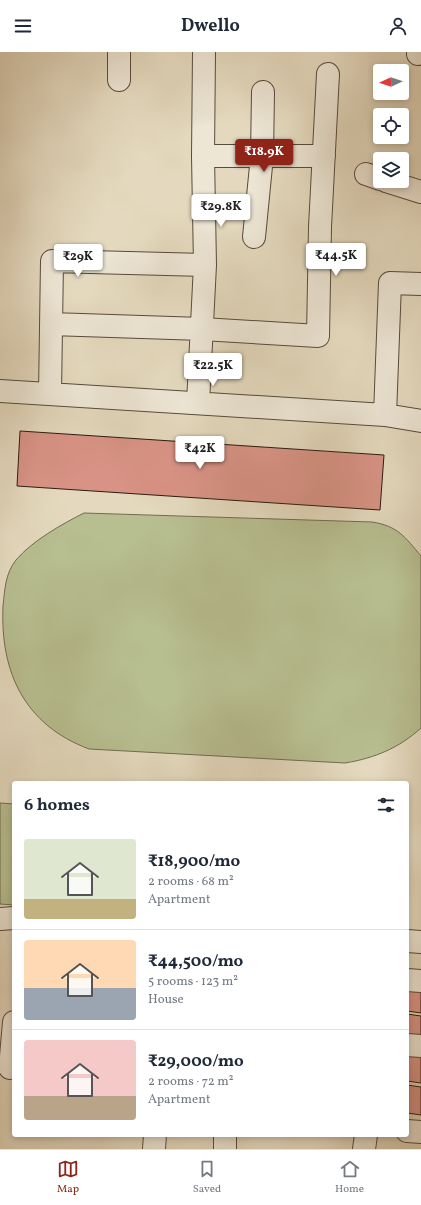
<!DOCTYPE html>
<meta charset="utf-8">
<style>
:root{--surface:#fff;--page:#f6f6f7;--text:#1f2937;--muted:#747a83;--line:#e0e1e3;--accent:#8f2418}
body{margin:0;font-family:Vollkorn,serif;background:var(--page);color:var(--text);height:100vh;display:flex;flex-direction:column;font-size:15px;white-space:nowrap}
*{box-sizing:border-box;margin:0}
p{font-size:13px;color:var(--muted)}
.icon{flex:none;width:22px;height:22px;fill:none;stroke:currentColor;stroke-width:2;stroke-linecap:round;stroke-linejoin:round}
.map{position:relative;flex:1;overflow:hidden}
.sheet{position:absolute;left:12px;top:729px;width:397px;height:356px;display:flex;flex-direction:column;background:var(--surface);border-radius:4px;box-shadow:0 2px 6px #0003}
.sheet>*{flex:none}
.needle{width:26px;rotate:267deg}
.controls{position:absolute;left:373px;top:12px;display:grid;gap:8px}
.controls a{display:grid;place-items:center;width:36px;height:36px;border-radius:4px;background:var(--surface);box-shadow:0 2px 6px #0003;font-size:20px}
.price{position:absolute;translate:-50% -34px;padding:0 9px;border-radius:4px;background:#fff;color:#222;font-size:13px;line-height:26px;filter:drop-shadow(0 1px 2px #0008)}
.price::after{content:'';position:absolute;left:50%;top:24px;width:12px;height:9px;margin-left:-6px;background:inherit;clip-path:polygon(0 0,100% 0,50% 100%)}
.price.on{background:var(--accent);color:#fff}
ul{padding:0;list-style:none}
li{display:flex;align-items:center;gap:12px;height:100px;padding:0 12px}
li+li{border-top:1px solid var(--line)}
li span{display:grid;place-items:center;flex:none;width:112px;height:80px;border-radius:4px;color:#555}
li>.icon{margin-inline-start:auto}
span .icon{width:48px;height:48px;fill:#fffc;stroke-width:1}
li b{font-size:17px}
h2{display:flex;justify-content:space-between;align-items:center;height:48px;padding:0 12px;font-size:17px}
header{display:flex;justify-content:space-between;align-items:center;height:52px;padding:0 12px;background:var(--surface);font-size:18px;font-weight:700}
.tab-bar{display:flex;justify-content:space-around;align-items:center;height:56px;border-top:1px solid var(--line);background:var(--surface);font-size:11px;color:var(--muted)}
.tab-bar a{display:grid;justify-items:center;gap:2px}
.tab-bar .on{color:var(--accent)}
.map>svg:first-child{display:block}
</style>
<header><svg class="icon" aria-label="menu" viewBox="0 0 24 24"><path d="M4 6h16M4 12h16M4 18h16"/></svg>Dwello<svg class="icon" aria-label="person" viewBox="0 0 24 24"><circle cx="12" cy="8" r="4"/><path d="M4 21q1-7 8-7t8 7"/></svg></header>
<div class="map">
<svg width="421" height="1097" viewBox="0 0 421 1097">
<rect width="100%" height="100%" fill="#e4d9be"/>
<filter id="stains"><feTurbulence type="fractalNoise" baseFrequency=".005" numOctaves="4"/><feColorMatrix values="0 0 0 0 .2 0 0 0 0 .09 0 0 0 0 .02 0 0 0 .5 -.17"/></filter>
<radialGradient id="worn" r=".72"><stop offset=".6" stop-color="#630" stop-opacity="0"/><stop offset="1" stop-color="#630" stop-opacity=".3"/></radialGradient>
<path fill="#b7be90" stroke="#706d50" d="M84,461L372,470C398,474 405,485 421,504V676C399,696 375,706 345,711L89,697C25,673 0,621 3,554C5,537 5,522 16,508C32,489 62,472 84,461Z
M0,751L14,752V853L0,852Z"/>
<path fill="#d99386" stroke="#2a1c10" d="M20,379L384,403L380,458L17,434Z
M407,931L421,933V961L407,959Z
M407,962L421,964V992L407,990Z
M407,1000L421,1002V1031L407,1029Z
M407,1033L421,1035V1063L407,1061Z"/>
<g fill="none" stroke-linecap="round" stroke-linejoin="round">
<g stroke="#584b3c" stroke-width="24">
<path id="minor" d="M418,2V0
M119,28V0
M203,104H324
M366,122L380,127
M386,129L421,140
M254,185L262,104L263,40
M51,272L202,277L318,284L320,175L328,22
M0,339L385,363L421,369
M50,342L52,209L205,213
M198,351L205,213L203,104L204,0
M385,363L390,231L421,232
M0,867L14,866
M407,889L421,890
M407,928L421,929
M407,993L421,994
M10,1016L14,970
M407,1079L421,1080
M154,1097L155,1083
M225,1097V1083
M364,1097L366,1083"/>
</g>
<use href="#minor" stroke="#ede6d5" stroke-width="22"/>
</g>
<rect width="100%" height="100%" filter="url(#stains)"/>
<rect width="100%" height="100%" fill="url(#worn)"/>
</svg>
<div class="controls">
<a><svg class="needle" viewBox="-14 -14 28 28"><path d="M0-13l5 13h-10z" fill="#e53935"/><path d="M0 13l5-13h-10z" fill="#747a83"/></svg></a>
<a><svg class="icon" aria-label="locate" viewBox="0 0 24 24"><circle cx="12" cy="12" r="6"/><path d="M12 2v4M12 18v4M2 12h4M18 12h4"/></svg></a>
<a><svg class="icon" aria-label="layers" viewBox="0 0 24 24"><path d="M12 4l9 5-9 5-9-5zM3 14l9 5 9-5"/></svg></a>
</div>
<b class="price on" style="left:264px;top:121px">₹18.9K</b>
<b class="price" style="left:221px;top:176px">₹29.8K</b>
<b class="price" style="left:336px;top:225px">₹44.5K</b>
<b class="price" style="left:78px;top:226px">₹29K</b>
<b class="price" style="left:213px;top:335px">₹22.5K</b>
<b class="price" style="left:200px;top:418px">₹42K</b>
<section class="sheet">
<h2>6 homes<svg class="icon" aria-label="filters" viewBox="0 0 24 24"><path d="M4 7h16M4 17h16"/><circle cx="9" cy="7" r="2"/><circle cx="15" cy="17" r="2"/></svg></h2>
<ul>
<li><span style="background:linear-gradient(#dfe7d0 75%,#c2b280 0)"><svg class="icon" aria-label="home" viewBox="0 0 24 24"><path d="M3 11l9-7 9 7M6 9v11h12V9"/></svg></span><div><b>₹18,900/mo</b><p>2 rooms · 68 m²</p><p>Apartment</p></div></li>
<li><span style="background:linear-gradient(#ffd9b3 60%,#9aa5b1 0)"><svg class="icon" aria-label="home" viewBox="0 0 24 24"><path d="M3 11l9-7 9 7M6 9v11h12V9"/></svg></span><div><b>₹44,500/mo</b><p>5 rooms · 123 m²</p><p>House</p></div></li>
<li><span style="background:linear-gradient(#f6c9c9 70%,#b9a48a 0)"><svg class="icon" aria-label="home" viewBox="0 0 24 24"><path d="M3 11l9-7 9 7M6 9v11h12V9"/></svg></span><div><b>₹29,000/mo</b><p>2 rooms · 72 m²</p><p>Apartment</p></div></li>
</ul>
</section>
</div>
<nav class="tab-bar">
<a class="on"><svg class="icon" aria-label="map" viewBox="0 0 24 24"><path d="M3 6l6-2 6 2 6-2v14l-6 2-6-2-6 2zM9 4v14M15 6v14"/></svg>Map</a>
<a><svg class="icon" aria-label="saved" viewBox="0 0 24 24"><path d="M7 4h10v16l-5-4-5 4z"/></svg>Saved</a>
<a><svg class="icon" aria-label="home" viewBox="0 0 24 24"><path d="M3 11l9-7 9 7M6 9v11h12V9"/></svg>Home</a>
</nav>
